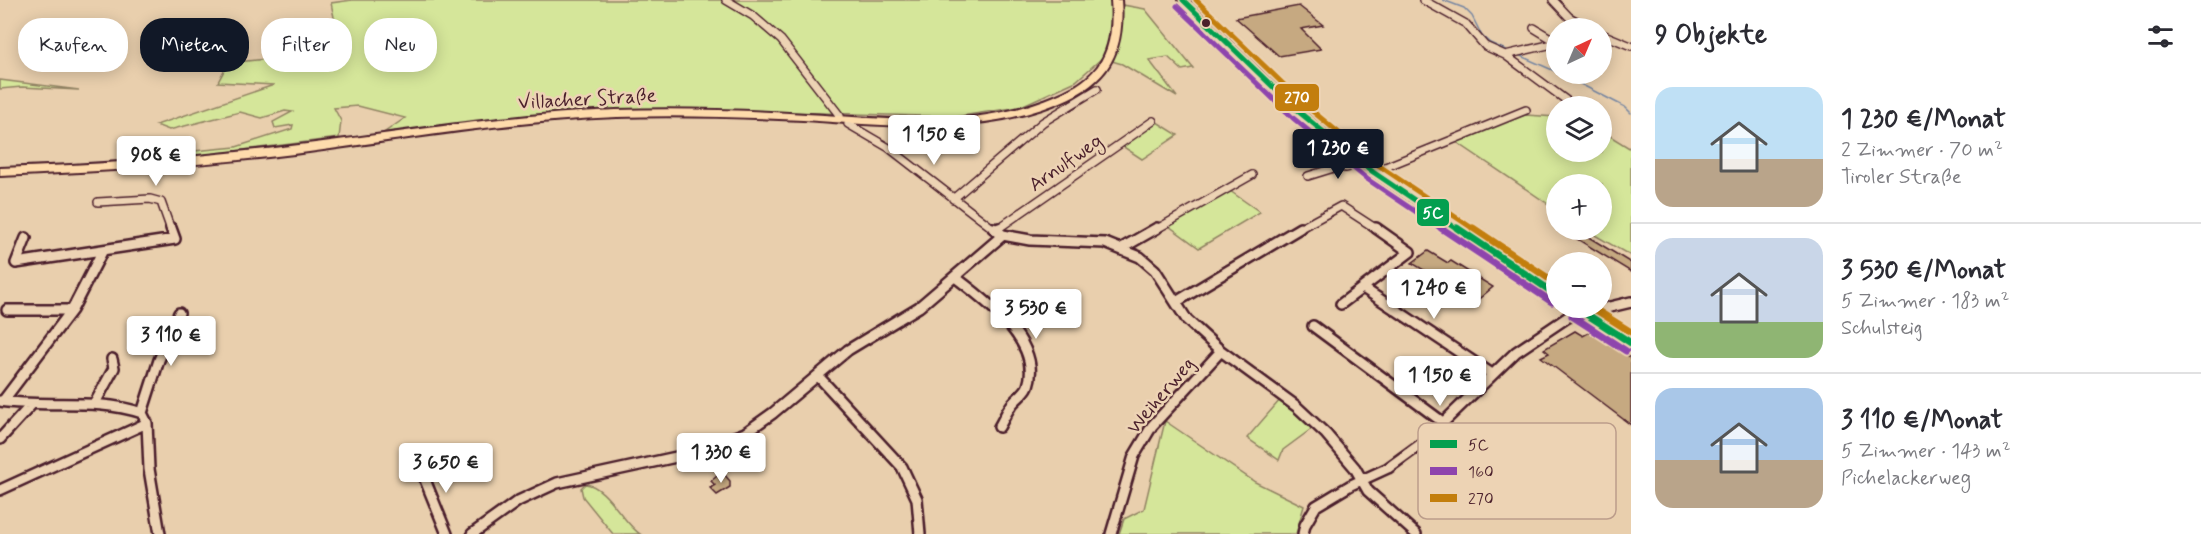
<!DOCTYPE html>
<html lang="de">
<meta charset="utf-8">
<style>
:root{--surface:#fff;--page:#f7f7f7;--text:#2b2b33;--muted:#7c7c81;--line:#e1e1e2;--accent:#111827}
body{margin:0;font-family:Mynerve,sans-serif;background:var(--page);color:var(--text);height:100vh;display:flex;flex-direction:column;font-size:22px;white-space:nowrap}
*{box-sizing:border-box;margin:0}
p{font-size:20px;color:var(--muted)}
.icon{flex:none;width:33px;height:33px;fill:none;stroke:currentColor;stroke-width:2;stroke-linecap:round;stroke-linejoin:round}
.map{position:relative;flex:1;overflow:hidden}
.details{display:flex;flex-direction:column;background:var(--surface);width:570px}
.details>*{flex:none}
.hud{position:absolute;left:18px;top:18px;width:570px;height:54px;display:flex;gap:12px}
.needle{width:39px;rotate:44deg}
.fabs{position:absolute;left:1546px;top:18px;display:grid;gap:12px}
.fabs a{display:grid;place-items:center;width:66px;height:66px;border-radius:50%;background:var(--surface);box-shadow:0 3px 15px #0003;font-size:30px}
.price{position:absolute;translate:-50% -51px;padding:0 14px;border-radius:6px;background:#fff;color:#222;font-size:20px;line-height:39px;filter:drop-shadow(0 2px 3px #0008)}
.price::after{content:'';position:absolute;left:50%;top:36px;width:18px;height:14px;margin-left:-9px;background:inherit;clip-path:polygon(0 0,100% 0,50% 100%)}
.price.active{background:var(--accent);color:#fff}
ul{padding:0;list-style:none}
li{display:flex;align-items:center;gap:18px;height:150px;padding:0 24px}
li+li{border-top:2px solid var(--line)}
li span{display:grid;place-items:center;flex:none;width:168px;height:120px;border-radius:18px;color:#555}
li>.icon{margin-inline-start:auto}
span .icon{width:72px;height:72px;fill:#fffc;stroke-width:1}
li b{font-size:26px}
h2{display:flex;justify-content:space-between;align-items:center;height:72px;padding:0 24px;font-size:26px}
.chip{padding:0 21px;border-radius:24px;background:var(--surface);box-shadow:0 3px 15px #0003;font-size:21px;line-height:54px}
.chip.active{background:var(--accent);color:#fff}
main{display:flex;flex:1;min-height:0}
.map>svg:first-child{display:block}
</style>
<main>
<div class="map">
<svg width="1631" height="534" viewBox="0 0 1631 534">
<rect width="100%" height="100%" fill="#e9cfad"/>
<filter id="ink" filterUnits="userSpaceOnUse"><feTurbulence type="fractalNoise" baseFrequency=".0167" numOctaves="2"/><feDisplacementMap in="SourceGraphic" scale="12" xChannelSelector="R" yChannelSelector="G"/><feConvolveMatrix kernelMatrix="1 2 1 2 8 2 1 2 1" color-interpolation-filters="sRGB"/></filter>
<g filter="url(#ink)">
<path fill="#d5e69a" stroke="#908262" stroke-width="1.5" d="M352,0H1111L1112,3L1145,9L1193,68L1182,70L1168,57L1149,60L1177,97L1122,64L1102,58L1076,81L1019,107L955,117L684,109L621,111L385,132L405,118L358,106L334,108L341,121L339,138L179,158L183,152L236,147L292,129L293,125L275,128L273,122L292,112L285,111L262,118L240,112L169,130L156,125L274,85L218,82L228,63L285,57L302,42L327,38L336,27L331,3Z
M0,80L79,90L22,87L0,89Z
M1525,115L1557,117V152H1602V131L1631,149V256L1586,230H1602V184H1557V210L1452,139Z
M1157,122L1178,135L1142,159L1122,146Z
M1230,191L1260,212L1199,248L1169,226Z
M1280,400L1314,427L1283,450L1279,460L1247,438Z
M1165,421L1255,482L1304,506L1296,534H1119L1124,519L1144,509Z
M585,484C606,485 623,523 640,534H613L583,497L581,488Z"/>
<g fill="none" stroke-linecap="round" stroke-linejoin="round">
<path stroke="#7686a2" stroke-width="1.5" d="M1443,0L1464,8L1472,16L1482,36L1490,43L1508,51
M1516,54L1557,72
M1561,74L1625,107L1631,113"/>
</g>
<path fill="#c6a981" stroke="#4a1f2b" stroke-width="1.5" d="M1299,6L1323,25L1301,29L1321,49L1279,56L1236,18Z
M1582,233L1631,263V272L1574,237Z
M1428,251L1448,263L1451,261L1493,287L1475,302L1437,279L1431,283L1418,275L1424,270L1412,263Z
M1575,331L1583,336L1592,331L1631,358V425L1541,357L1549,353L1544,349Z
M722,472L730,481V487L717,495L710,488L715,485L711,481Z"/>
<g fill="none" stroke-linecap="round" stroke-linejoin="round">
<g stroke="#4a1f2b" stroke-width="10">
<path id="street-far1" d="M726,0L753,16L781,40L840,116
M1423,0L1466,24L1485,46L1505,55L1574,106
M1553,0L1569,17L1589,28
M1534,28L1557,42
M1602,34L1631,46
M1505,55L1557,43
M848,124L889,148L995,230
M1373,172L1526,110
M1308,176L1337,167L1346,168L1362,164
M953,199L1043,122L1097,89
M98,202L150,199L161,202L171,230
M996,230L1153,121
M1155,230L1252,175
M1297,230L1341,206L1378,230"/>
</g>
<g stroke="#4a1f2b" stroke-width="14">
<path id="street" d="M993,228L1003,235L1030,240L1105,243L1140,257L1155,270L1187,320L1221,351L1296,406L1326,434L1355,468L1368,491L1416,534
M996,230L999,228
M26,238L16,263L175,239L171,228
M1122,248L1157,228
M955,277C984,299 1043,342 1028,386C1025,393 1018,397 1013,403C1007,410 1004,419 999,427
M1363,288L1492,374
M1176,302L1300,228
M1341,304L1410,252L1376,228
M7,310H72
M1313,326L1444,423
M818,376L902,467L917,499L920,534
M0,401C48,408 96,397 142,413L147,423L149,469L160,534
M3,401L72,310L103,250
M95,403L114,368L112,359
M142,413L159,360L179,313
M0,439L32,404
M419,465L447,534
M0,490L147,423
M472,534L518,501L557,483L690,454L745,433L773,413L848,350L919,307L1003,235
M1111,534L1134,456L1152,426L1221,351
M1303,534L1305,525L1316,506L1351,485L1388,468L1421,444L1516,352L1568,317L1631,302"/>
</g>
<g stroke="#4a1f2b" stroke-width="4">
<path id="secondary" d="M1179,0H1188L1303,110L1377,169L1557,289V300L1369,175L1295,114Z
M1571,308H1586L1631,336V348L1573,311Z"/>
</g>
<g stroke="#4a1f2b" stroke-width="4">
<path id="primary" d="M1111,0H1121C1126,63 1100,90 1042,109C964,135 883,125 803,120C741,117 679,115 617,117C508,121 401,140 294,154C196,166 98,172 0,176V168C97,165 194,158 291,146C399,133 507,114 616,110C679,108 743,110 806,114C882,118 962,129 1036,103C1093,84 1116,62 1111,0Z"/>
</g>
<use href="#street-far1" stroke="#edd3b4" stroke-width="7"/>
<use href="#street" stroke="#edd3b4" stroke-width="9"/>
<use href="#secondary" fill="#edd3b4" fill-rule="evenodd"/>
<use href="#primary" fill="#fedbac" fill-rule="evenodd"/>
<g stroke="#edd3b4" stroke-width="9">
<path id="bus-1-far1" d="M1183,0L1299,112L1373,172L1459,230"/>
</g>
<g stroke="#edd3b4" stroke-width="11">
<path id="bus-1" d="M1457,228L1557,295
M1577,308L1631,343"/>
</g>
<g stroke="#edd3b4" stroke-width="9">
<path id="bus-2-far1" d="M1177,6L1293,118L1367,179L1443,230"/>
</g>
<g stroke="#edd3b4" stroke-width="11">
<path id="bus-2" d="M1441,228L1552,302
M1572,316L1626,351"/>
</g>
<g stroke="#edd3b4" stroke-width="9">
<path id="bus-3-far1" d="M1196,0L1305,105L1378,165L1475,230"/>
</g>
<g stroke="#edd3b4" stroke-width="11">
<path id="bus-3" d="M1473,228L1557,284
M1593,308L1631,332"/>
</g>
<use href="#bus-1-far1" stroke="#049f4f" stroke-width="5"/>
<use href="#bus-1" stroke="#049f4f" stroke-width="7"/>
<use href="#bus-2-far1" stroke="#8e44ad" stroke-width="5"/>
<use href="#bus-2" stroke="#8e44ad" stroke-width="7"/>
<use href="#bus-3-far1" stroke="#c37e0d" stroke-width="5"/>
<use href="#bus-3" stroke="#c37e0d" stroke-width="7"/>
</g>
</g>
<circle fill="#4a1f2b" stroke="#edd3b4" stroke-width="2" cx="1206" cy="23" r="5"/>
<g text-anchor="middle" stroke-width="5" stroke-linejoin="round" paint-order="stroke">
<g font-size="20" fill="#4a1f2b" stroke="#edd3b4">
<text transform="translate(587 98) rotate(-3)" y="7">Villacher Straße</text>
<text transform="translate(1065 162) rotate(-35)" y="7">Arnulfweg</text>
<text transform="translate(1160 395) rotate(-50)" y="7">Weiherweg</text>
</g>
</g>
<rect x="1418" y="423" width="198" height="96" rx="9" fill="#edd3b4" stroke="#bc9d8b" stroke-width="1.5"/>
<rect x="1430" y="440" width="27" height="8" fill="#049f4f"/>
<rect x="1430" y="467" width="27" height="8" fill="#8e44ad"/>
<rect x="1430" y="494" width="27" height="8" fill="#c37e0d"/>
<g font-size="16" fill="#4a1f2b">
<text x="1468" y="450">5C</text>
<text x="1468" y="477">160</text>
<text x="1468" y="504">270</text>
</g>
<g stroke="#edd3b4" stroke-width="2">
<rect x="1274" y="83" width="46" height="29" rx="6" fill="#c37e0d"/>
<rect x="1416" y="198" width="34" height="29" rx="6" fill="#049f4f"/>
</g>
<g font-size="16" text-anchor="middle" font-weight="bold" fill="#fff">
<text x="1297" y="103">270</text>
<text x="1433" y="218">5C</text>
</g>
</svg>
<div class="fabs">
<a><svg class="needle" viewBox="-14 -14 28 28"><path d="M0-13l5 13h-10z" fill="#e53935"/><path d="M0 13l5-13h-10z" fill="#7c7c81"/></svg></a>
<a><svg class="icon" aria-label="layers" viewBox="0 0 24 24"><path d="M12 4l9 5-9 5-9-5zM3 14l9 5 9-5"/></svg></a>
<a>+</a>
<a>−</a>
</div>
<b class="price" style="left:934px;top:166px">1 150 €</b>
<b class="price active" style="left:1338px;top:180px">1 230 €</b>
<b class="price" style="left:156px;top:187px">908 €</b>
<b class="price" style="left:1434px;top:320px">1 240 €</b>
<b class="price" style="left:1036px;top:340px">3 530 €</b>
<b class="price" style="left:171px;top:367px">3 110 €</b>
<b class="price" style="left:1440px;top:407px">1 150 €</b>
<b class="price" style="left:721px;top:484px">1 330 €</b>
<b class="price" style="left:446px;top:494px">3 650 €</b>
<div class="hud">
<a class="chip">Kaufen</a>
<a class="chip active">Mieten</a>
<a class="chip">Filter</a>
<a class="chip">Neu</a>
</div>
</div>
<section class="details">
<h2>9 Objekte<svg class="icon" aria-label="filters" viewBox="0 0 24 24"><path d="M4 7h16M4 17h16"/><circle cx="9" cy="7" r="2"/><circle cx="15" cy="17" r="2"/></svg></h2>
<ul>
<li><span style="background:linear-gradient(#bfe0f5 60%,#b9a48a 0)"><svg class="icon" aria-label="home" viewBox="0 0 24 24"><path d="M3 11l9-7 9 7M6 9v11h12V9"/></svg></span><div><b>1 230 €/Monat</b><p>2 Zimmer · 70 m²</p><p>Tiroler Straße</p></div></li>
<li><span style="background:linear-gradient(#c9d6e8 70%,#8fb573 0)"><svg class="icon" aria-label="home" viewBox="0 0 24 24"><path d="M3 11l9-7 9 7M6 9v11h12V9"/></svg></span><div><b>3 530 €/Monat</b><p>5 Zimmer · 183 m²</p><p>Schulsteig</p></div></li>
<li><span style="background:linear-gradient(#a9c7e8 60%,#b9a48a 0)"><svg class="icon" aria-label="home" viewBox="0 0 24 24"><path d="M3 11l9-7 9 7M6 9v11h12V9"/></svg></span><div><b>3 110 €/Monat</b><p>5 Zimmer · 143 m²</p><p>Pichelackerweg</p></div></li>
</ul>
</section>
</main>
